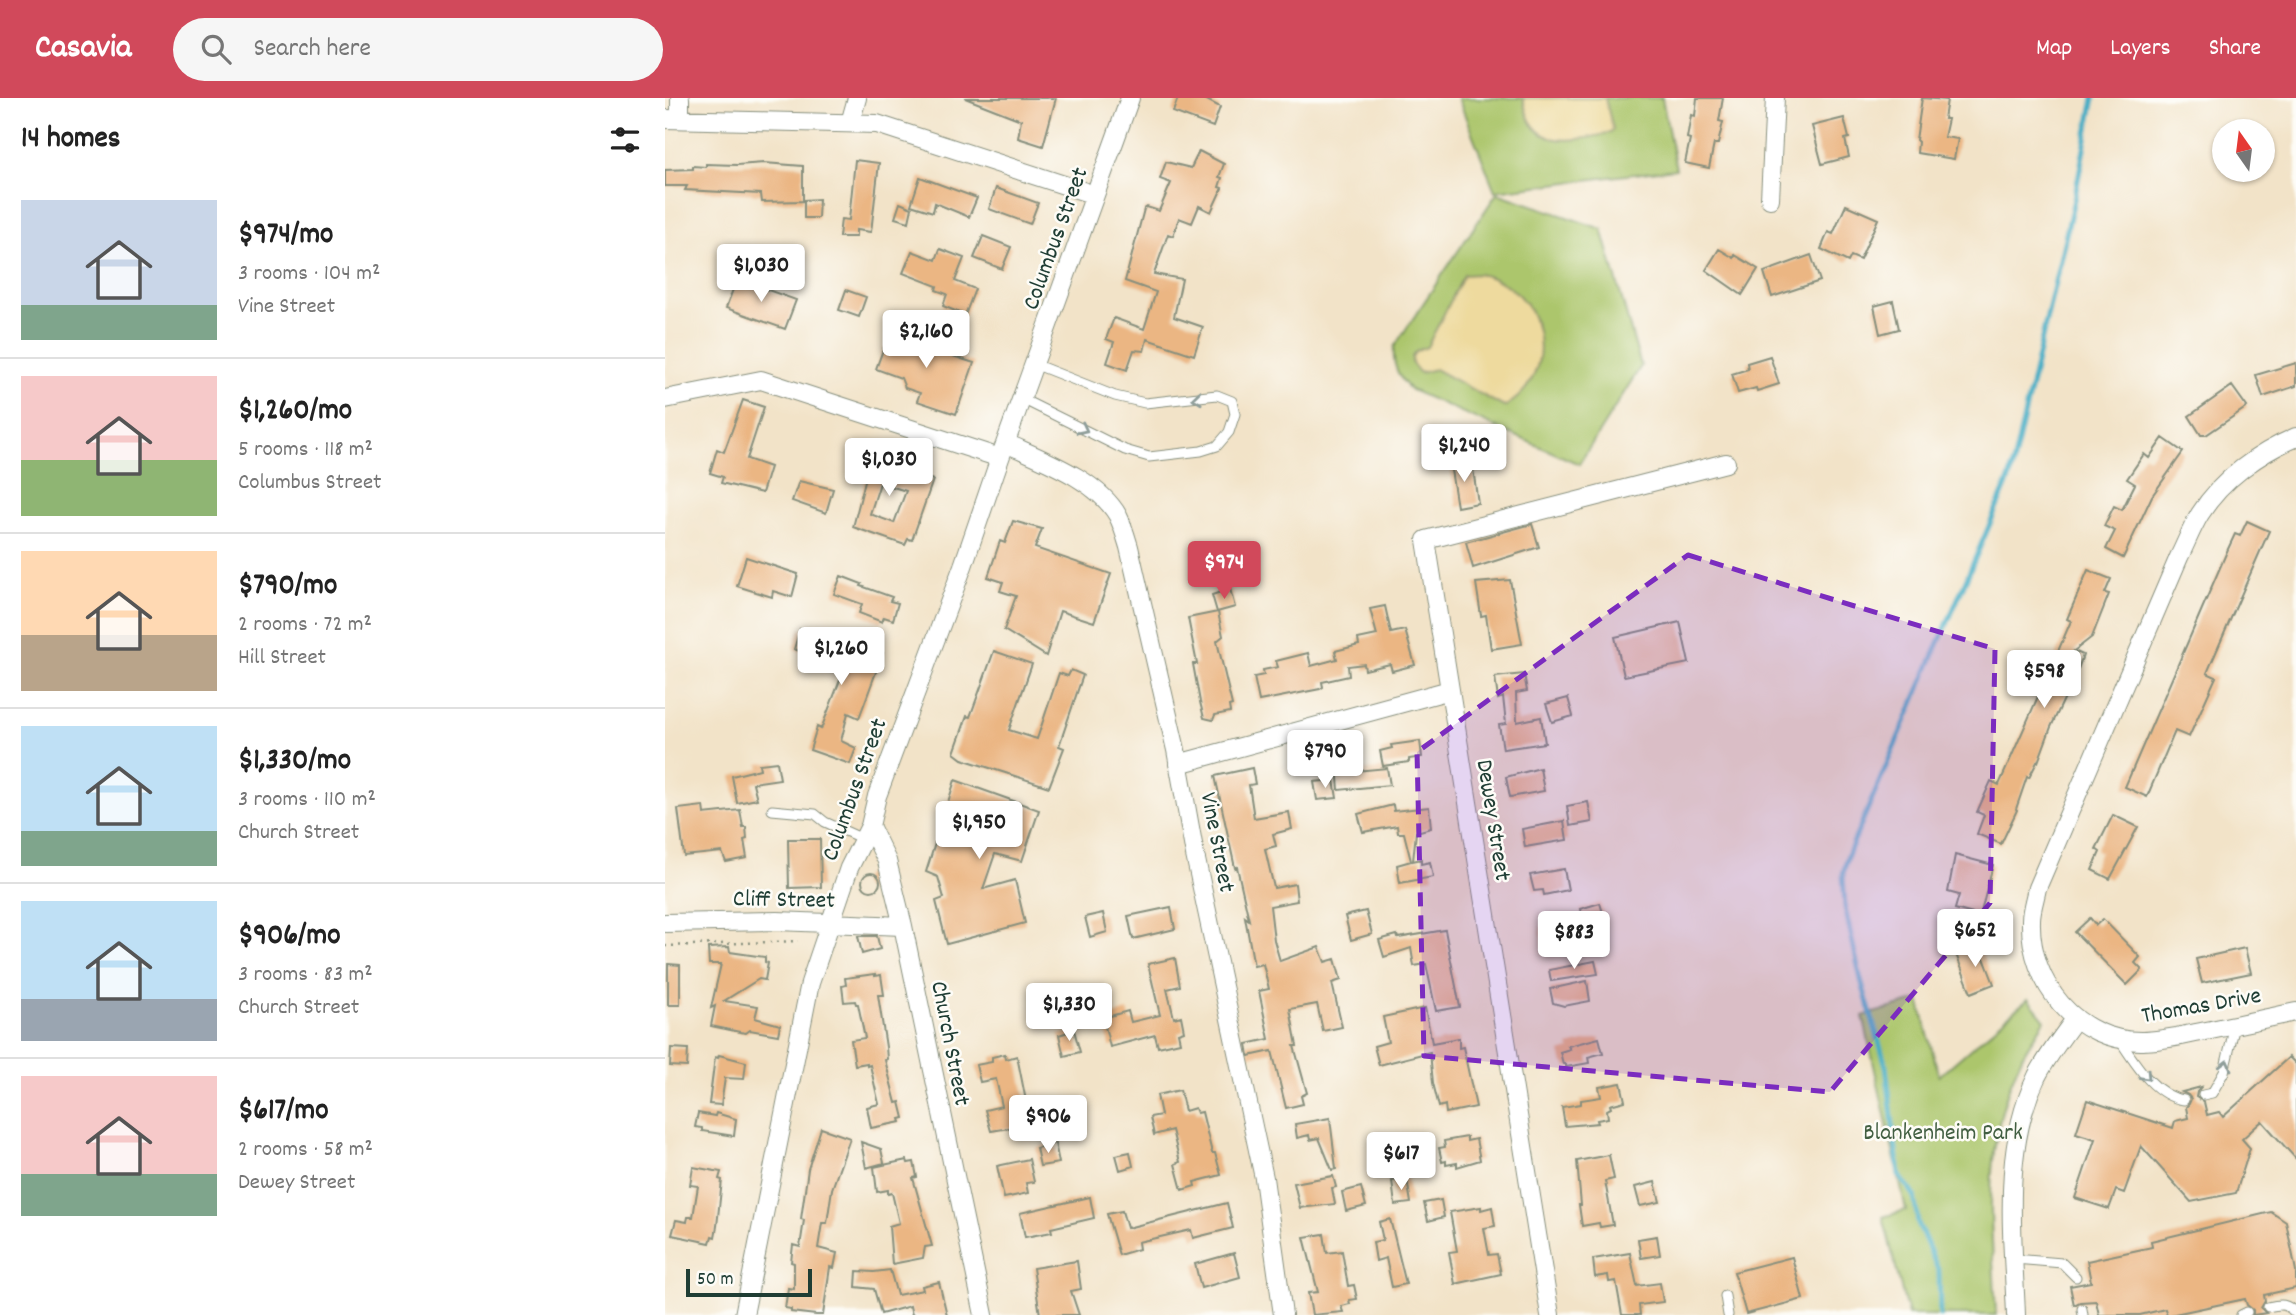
<!DOCTYPE html>
<meta charset="utf-8">
<style>
:root{--surface:#fff;--page:#f6f6f6;--text:#222;--muted:#767676;--line:#e0e0e0;--accent:#d1495b}
body{margin:0;font-family:Dekko,sans-serif;background:var(--page);color:var(--text);height:100vh;display:flex;flex-direction:column;font-size:26px;white-space:nowrap}
*{box-sizing:border-box;margin:0}
p{font-size:23px;color:var(--muted)}
.icon{flex:none;width:38px;height:38px;fill:none;stroke:currentColor;stroke-width:2;stroke-linecap:round;stroke-linejoin:round}
.map{position:relative;flex:1;overflow:hidden}
.side{display:flex;flex-direction:column;background:var(--surface);width:665px}
.side>*{flex:none}
.needle{width:46px;rotate:346deg}
.fabs{position:absolute;left:1547px;top:21px;display:grid;gap:14px}
.fabs a{display:grid;place-items:center;width:63px;height:63px;border-radius:50%;background:var(--surface);box-shadow:0 2px 5px #0004;font-size:35px}
.scale{position:absolute;left:21px;bottom:18px;width:126px;box-sizing:border-box;padding-left:7px;border:4px solid #1f3d34;border-top:0;font-size:19px;line-height:24px;white-space:nowrap;color:#1f3d34;-webkit-text-stroke:5px #fdfcf7;paint-order:stroke}
.price{position:absolute;translate:-50% -60px;padding:0 16px;border-radius:7px;background:#fff;color:#222;font-size:23px;line-height:46px;filter:drop-shadow(0 2px 4px #0008)}
.price::after{content:'';position:absolute;left:50%;top:42px;width:21px;height:16px;margin-left:-10px;background:inherit;clip-path:polygon(0 0,100% 0,50% 100%)}
.price.on{background:var(--accent);color:#fff}
ul{padding:0;list-style:none}
li{display:flex;align-items:center;gap:21px;height:175px;padding:0 21px}
li+li{border-top:2px solid var(--line)}
li span{display:grid;place-items:center;flex:none;width:196px;height:140px;border-radius:0px;color:#555}
li>.icon{margin-inline-start:auto}
span .icon{width:84px;height:84px;fill:#fffc;stroke-width:1}
li b{font-size:30px}
h2{display:flex;justify-content:space-between;align-items:center;height:84px;padding:0 21px;font-size:30px}
header{display:flex;align-items:center;gap:42px;box-sizing:border-box;height:98px;padding:0 35px;background:var(--accent);color:#fff}
header strong{font-size:33px}
nav{display:flex;gap:38px;margin-inline-start:auto;font-size:24px}
.search{width:490px;height:63px;background:var(--page);display:flex;align-items:center;gap:18px;box-sizing:border-box;padding:0 24px;border-radius:38px;color:var(--muted);font-size:26px}
main{display:flex;flex:1;min-height:0}
.map>svg:first-child{display:block}
</style>
<header>
<strong>Casavia</strong>
<div class="search"><svg class="icon" aria-label="search" viewBox="0 0 24 24"><circle cx="10" cy="10" r="6"/><path d="M15 15l6 6"/></svg>Search here</div>
<nav><a>Map</a><a>Layers</a><a>Share</a></nav>
</header>
<main>
<section class="side">
<h2>14 homes<svg class="icon" aria-label="filters" viewBox="0 0 24 24"><path d="M4 7h16M4 17h16"/><circle cx="9" cy="7" r="2"/><circle cx="15" cy="17" r="2"/></svg></h2>
<ul>
<li><span style="background:linear-gradient(#c9d6e8 75%,#7fa58c 0)"><svg class="icon" aria-label="home" viewBox="0 0 24 24"><path d="M3 11l9-7 9 7M6 9v11h12V9"/></svg></span><div><b>$974/mo</b><p>3 rooms · 104 m²</p><p>Vine Street</p></div></li>
<li><span style="background:linear-gradient(#f6c9c9 60%,#8fb573 0)"><svg class="icon" aria-label="home" viewBox="0 0 24 24"><path d="M3 11l9-7 9 7M6 9v11h12V9"/></svg></span><div><b>$1,260/mo</b><p>5 rooms · 118 m²</p><p>Columbus Street</p></div></li>
<li><span style="background:linear-gradient(#ffd9b3 60%,#b9a48a 0)"><svg class="icon" aria-label="home" viewBox="0 0 24 24"><path d="M3 11l9-7 9 7M6 9v11h12V9"/></svg></span><div><b>$790/mo</b><p>2 rooms · 72 m²</p><p>Hill Street</p></div></li>
<li><span style="background:linear-gradient(#bfe0f5 75%,#7fa58c 0)"><svg class="icon" aria-label="home" viewBox="0 0 24 24"><path d="M3 11l9-7 9 7M6 9v11h12V9"/></svg></span><div><b>$1,330/mo</b><p>3 rooms · 110 m²</p><p>Church Street</p></div></li>
<li><span style="background:linear-gradient(#bfe0f5 70%,#9aa5b1 0)"><svg class="icon" aria-label="home" viewBox="0 0 24 24"><path d="M3 11l9-7 9 7M6 9v11h12V9"/></svg></span><div><b>$906/mo</b><p>3 rooms · 83 m²</p><p>Church Street</p></div></li>
<li><span style="background:linear-gradient(#f6c9c9 70%,#7fa58c 0)"><svg class="icon" aria-label="home" viewBox="0 0 24 24"><path d="M3 11l9-7 9 7M6 9v11h12V9"/></svg></span><div><b>$617/mo</b><p>2 rooms · 58 m²</p><p>Dewey Street</p></div></li>
</ul>
</section>
<div class="map">
<svg width="1631" height="1217" viewBox="0 0 1631 1217">
<rect width="100%" height="100%" fill="#fdfcf7"/>
<filter id="ink" filterUnits="userSpaceOnUse"><feTurbulence type="fractalNoise" baseFrequency=".0143" numOctaves="2"/><feDisplacementMap in="SourceGraphic" scale="14" xChannelSelector="R" yChannelSelector="G"/><feConvolveMatrix kernelMatrix="1 2 1 2 8 2 1 2 1" color-interpolation-filters="sRGB"/></filter>
<filter id="wash" filterUnits="userSpaceOnUse"><feTurbulence type="fractalNoise" baseFrequency=".00686" numOctaves="4" result="noise"/><feDisplacementMap in="SourceGraphic" scale="28" xChannelSelector="R" yChannelSelector="G"/><feGaussianBlur stdDeviation="1.57" result="paint"/><feColorMatrix in="noise" values="0 0 0 0 0 0 0 0 0 0 0 0 0 0 0 0 0 1.4 0 .05"/><feComposite in="paint" operator="in"/></filter>
<g filter="url(#wash)">
<rect width="100%" height="100%" fill="#f2e3c8"/>
<path fill="#acc66c" stroke="#668250" stroke-width="2" d="M793,0H997L1011,71L830,93Z
M832,95L937,131L976,268L914,366L746,292C733,280 727,267 729,249Z
M1363,901L1380,922C1373,934 1363,946 1357,959C1314,1048 1327,1123 1331,1217H1243L1218,1119L1241,1112L1198,918L1254,902L1274,978Z"/>
<path fill="#eeda9e" stroke="#868c69" stroke-width="2" d="M858,0H940L948,31L945,35C905,44 866,53 858,0Z
M813,176C879,188 899,275 839,309L770,271L755,275L747,266C745,254 753,252 762,249L799,177Z"/>
<g fill="none" stroke-linecap="round" stroke-linejoin="round">
<path stroke="#45adc5" stroke-width="5" d="M1275,1217L1274,1174L1253,1125L1249,1097L1234,1077L1221,968L1196,882L1180,810L1178,776L1183,757L1345,379L1410,97L1429,0"/>
</g>
<g id="blocks">
<path fill="#ebb683" fill-rule="evenodd" d="M300,0H391L378,48L353,40L356,22Z
M513,0H538L555,9L548,29L508,14Z
M1032,0H1058L1054,23L1058,24L1053,46H1049L1044,70L1020,65L1025,41L1022,40L1026,17L1030,18Z
M1257,0L1282,2L1279,21H1283L1279,39L1293,41L1289,61L1252,55L1253,44L1251,42Z
M1179,20L1184,40L1180,41L1184,59L1157,66L1147,28Z
M534,53L559,66L554,79L557,80L554,89L557,90L546,114L534,108L527,125L514,120L508,138L503,136L489,176L517,181L509,219L538,229L529,257L482,241L479,253L469,252L462,272L442,265L449,244L441,241L449,220L479,231L491,194L460,183L479,111L482,109L494,113L506,85L495,81L501,64L526,70Z
M190,62L214,65L206,134L191,132V139H174L176,121L184,122Z
M99,65L138,68V103L97,104L96,96L20,92L22,88H0V72L28,71V68L41,69V66L72,67Z
M255,79L312,100L304,119L270,105L268,114L246,107Z
M331,90L373,105L365,126L324,111Z
M154,101L153,120H139V102Z
M235,105L247,110L244,124L230,120Z
M1181,107L1213,121L1195,162L1186,158L1183,164L1156,151L1163,134L1168,136Z
M318,138L346,149L337,171L309,160Z
M275,151L299,160L290,183L310,191L300,217L278,208L282,196L271,192L272,188L238,175L247,153L271,162Z
M1054,151L1069,160L1070,157L1093,171L1077,197L1041,172Z
M1146,157L1155,183L1107,199L1099,174Z
M72,181L131,202L120,231L61,210Z
M181,192L201,199L194,219L174,212Z
M1228,203L1234,231L1215,236L1209,208Z
M233,228L270,241L266,251L309,265L291,316L252,303L255,295L240,290L236,280L211,271L219,249L225,251Z
M1105,258L1114,286L1092,293L1091,290L1073,295L1067,276L1083,271L1082,265Z
M1631,265V288L1598,299L1591,277Z
M1567,288L1582,309L1541,337H1536L1524,318Z
M78,302L99,309L82,361L105,369L97,395L56,385L58,379L45,375L52,351L59,354Z
M1498,340L1518,354L1487,398L1458,460L1441,451L1450,433L1439,428L1449,408L1457,412L1470,386L1462,381L1479,356L1484,360Z
M193,349L217,358L215,365L268,382L247,442L243,441L240,447L188,429L201,379L184,373ZM215,385L241,393L229,425L205,416Z
M807,364L813,405L792,409L785,366Z
M134,383L168,391L161,415L127,403Z
M348,423L377,431L370,450L446,476L429,524L395,513L381,558L339,532L351,498L335,493L338,484L323,479L335,443L340,445Z
M1582,423L1604,433L1542,575L1551,579L1524,639L1510,633L1482,699L1460,689L1563,451L1570,436L1575,438Z
M867,426L874,449L808,470L801,444Z
M81,459L133,476L127,499L108,493L107,499L72,488Z
M1423,472L1446,481L1440,495L1444,496L1427,539L1409,553L1418,557L1413,571L1386,629L1373,664H1372L1364,680L1362,679L1351,711L1352,712L1336,746L1312,736L1319,717L1312,714L1326,683L1334,687L1379,585L1375,584L1384,563L1388,565L1406,523L1402,521Z
M176,478L197,486L196,488L227,499L225,503L233,505L228,522L219,519L217,524L194,515L197,506L169,496Z
M845,482L857,546L826,551L821,517L816,518L811,485Z
M565,491L570,509L552,514L547,497Z
M720,508L726,535L740,532L750,567L727,573L725,566L700,572L699,566L683,568L684,578L657,584L658,589L655,591L594,603L589,579L599,577L598,572L613,569L611,563L643,555L646,568L672,561L670,553L694,547L693,541L712,537L705,511Z
M553,514L558,538L552,543L567,607L564,608L565,614L550,617L548,622L539,620L535,604L528,566H532L523,520Z
M1015,524L1024,565L959,578L950,539Z
M135,531L165,542L169,533L193,540L191,545L218,555L194,620L183,615L176,643L191,650L185,666L145,652L152,629L156,631L180,569L129,551Z
M329,553L367,566L344,632L372,641L394,575L403,578L406,572L418,577L394,648L399,650L384,689L297,661L289,655L302,618L305,619Z
M859,576L862,593L851,595L852,624L876,619L880,645L838,651L834,627L841,626L838,599L833,601L830,579Z
M903,600L908,618L887,624L881,606Z
M755,643L757,659L744,661V664L718,668L715,653L727,650L726,647Z
M689,653L691,673L722,670L725,687L674,692L671,655Z
M112,664L115,681L88,685L92,701L72,705L67,678L95,671L94,666Z
M587,670L590,686L584,687L589,720L624,714L627,731L608,736L611,748L600,751L609,790L630,786L632,803L605,808L609,842L615,863L654,849L660,864L670,861L676,882L667,885L677,929L658,933L652,906L625,911L632,948H629L642,995L636,998L638,1006L621,1010L607,953L584,958L582,946L604,941L594,893L604,891L598,866L589,868L580,819L584,822L572,769L570,770L550,678Z
M875,670L879,693L845,699L841,679Z
M290,682L374,712L357,763L330,756L318,791L350,782L360,825L282,846L271,803L279,800L273,779L261,774Z
M669,682L672,700L652,702L649,684Z
M923,704L927,724L905,728L902,708Z
M728,707L729,713L764,709L766,730L751,734L748,763L756,761V766L765,764L768,779L735,785L732,767L746,763L739,735H733L732,728L698,734L693,716Z
M38,708L39,716L75,712L78,729H81L82,741L79,742L82,760L61,764L57,754L19,758L13,711Z
M1448,717L1473,729L1445,781L1427,772L1435,754L1431,751Z
M899,723L902,742L860,749L857,731Z
M123,741H155L156,789L124,790Z
M1290,757L1328,767L1315,818L1290,811L1294,797L1283,794Z
M899,771L903,792L879,797L878,792L869,793L865,777Z
M197 784a9 9 0 1 1 18 0a9 9 0 1 1-18 0Z
M935,805L941,825L920,830L915,811Z
M506,809L510,831L468,841L463,818Z
M701,813L707,836L686,842L680,818Z
M438,815L442,834L425,839L420,819Z
M1425,820L1431,827L1438,821L1475,859L1470,865L1477,872L1462,887L1410,834Z
M902,825L906,852L878,856L875,829Z
M780,832L795,909L771,913L761,866L749,868L746,850L719,859L714,842L732,837L733,840Z
M193,838H212L215,851L197,856Z
M1314,847L1329,886L1306,895L1291,856Z
M64,849L65,854L100,859V864L103,865L100,882L94,881L59,903L93,908L90,920L115,927L113,937L85,932L81,935L75,934L46,928L50,908L46,910L56,866H44L43,850Z
M1580,850L1586,875L1537,885L1531,861Z
M510,860L515,888L502,891L509,920L516,918L519,933L513,935L515,944L493,949L490,937L445,949L438,920L463,913L466,924L495,917L483,866Z
M930,863L933,876L886,883L884,872Z
M3,866L15,867V907H3Z
M210,876V878L216,877L219,897H213L221,949L222,961L220,962L231,1005L235,1004L239,1020L235,1021L236,1024L206,1030L202,1009L214,1006L205,967L202,968V965L190,967L186,942L200,940L193,906H191L190,903L179,904L177,888L181,887L180,880Z
M922,883L925,903L899,908L888,905L885,891Z
M760,910L767,945L794,940V950L798,949L811,1009L781,1015L780,1007L774,1009L768,985L765,954L714,967L709,948L723,944L718,919Z
M409,932L415,954L399,958L394,937Z
M934,940L938,955L923,959L924,965L901,969V966H898L895,954L905,951L903,948Z
M6,950L23,951L22,969L5,968Z
M340,956L341,961L352,958L361,1003L369,1002L373,1021L355,1023L356,1028L326,1033L320,1012L337,1008L331,981L315,984L311,967L327,964V959Z
M54,957L81,964L79,981L60,980L56,1007L44,1006L50,959L53,960Z
M1624,959L1631,966V1061L1597,1023L1577,1041L1585,1050L1571,1095L1526,1104L1476,1048L1459,1095L1451,1092L1444,1111L1410,1100L1430,1041L1411,1035L1422,1002L1508,1030L1510,1023L1523,1020L1521,1009L1524,1006L1526,1001L1523,997L1517,994L1536,989L1532,994L1531,999L1539,1004L1542,1017L1554,1014L1558,1019Z
M956,985L960,1003L945,1007L946,1010L942,1012L943,1020L932,1022L933,1025L900,1028L897,1009L916,1006V1002L936,999L934,989Z
M515,992L520,1013L530,1010L532,1015L537,1014L547,1055H550L556,1077L529,1084L530,1088L517,1092L510,1066L515,1064L507,1032L489,1037L485,1019L496,1017L492,997Z
M33,1015L50,1018L51,1015L71,1021L69,1038L37,1033V1030L30,1029Z
M665,1020L671,1071L667,1072L654,1040L645,1042L644,1037L632,1040L630,1026Z
M156,1030L185,1040L167,1091L162,1125H157L153,1150L172,1155L169,1170L165,1169L158,1217H151L126,1214V1211L120,1210L123,1190L129,1191V1165L126,1164L128,1147L135,1149L139,1122L136,1121L143,1071Z
M802,1039V1043L811,1041L815,1062L792,1069V1065L781,1067V1063L777,1064L774,1050L780,1049L779,1043Z
M196,1044L216,1051L219,1065L201,1070Z
M390,1045L394,1065L375,1068L371,1050Z
M465,1054L468,1068L455,1072L451,1057Z
M944,1057L949,1081L940,1083L948,1127L935,1129L934,1125L917,1128L914,1107H916L912,1063Z
M364,1061L369,1084L361,1085L363,1095L339,1100L332,1068Z
M242,1062L243,1065L249,1064L252,1079L248,1080L267,1148L260,1149L258,1160L227,1166L224,1128L234,1125L227,1095L223,1096V1092L212,1094L209,1069Z
M28,1069L56,1074L54,1081L57,1082L52,1128L50,1139L47,1138L45,1145L7,1137L11,1122L22,1124L23,1119H28L33,1088L25,1087Z
M668,1078L671,1089L667,1090L670,1106L635,1110L629,1085Z
M742,1081L746,1105L730,1107L727,1083Z
M990,1084L995,1104L975,1108L970,1089Z
M696,1089L701,1108L681,1113L677,1094Z
M425,1099L429,1120L386,1130L387,1134L360,1139L355,1115Z
M776,1102L779,1119L763,1123L759,1105Z
M562,1105L568,1130L528,1140L526,1132L473,1144L474,1151L454,1157L442,1116L457,1113L462,1130Z
M816,1109V1112L827,1109L830,1128L819,1130L824,1157L832,1156L836,1176L790,1186L784,1154L792,1153L785,1114Z
M1606,1114L1621,1124L1631,1173V1190L1599,1197L1600,1203L1596,1210L1601,1215L1588,1217V1212L1582,1207L1580,1201L1505,1217H1502L1500,1211L1475,1217H1434L1431,1203L1415,1204L1409,1207L1405,1188L1426,1184L1422,1163L1487,1149L1486,1143Z
M725,1121L741,1186L727,1189L721,1160L711,1163L708,1144L718,1142L714,1124Z
M659,1136L662,1155L677,1153L683,1188L689,1187L692,1201L684,1202L685,1206L676,1208L678,1214L647,1217L643,1195L653,1194L639,1139Z
M992,1138L995,1157L976,1160L973,1141Z
M569,1155L575,1179L536,1190L530,1166Z
M965,1155L972,1188L995,1185L998,1204L974,1207L975,1217H957L951,1183L944,1184L943,1177L930,1179L928,1161Z
M1127,1159L1138,1201L1081,1216L1069,1174Z
M412,1163L416,1191L406,1193L414,1217H375L368,1170Z
M225,1172L232,1197L258,1192L257,1188L274,1184L282,1217H247L245,1208L216,1216L209,1191L191,1189L192,1173L209,1174Z"/>
</g>
</g>
<g filter="url(#ink)">
<use href="#blocks" fill-opacity="0" stroke="#88907e" stroke-width="2"/>
<g fill="none" stroke-linecap="round" stroke-linejoin="round">
<g stroke="#88907e" stroke-width="11">
<path id="lane" d="M357,301L460,352L484,359L536,353L552,348L564,334L570,316L567,303L552,297L480,305L450,298L369,266
M107,712L150,716L160,724L198,741
M1454,941C1470,965 1489,998 1519,1002
M1538,997L1547,995L1559,974L1570,927
M1349,1161L1397,1165L1411,1179
M1060,1198L1063,1217
M1603,1209C1616,1206 1622,1205 1631,1216
M1417,1211L1418,1217
M1576,1217L1582,1214"/>
</g>
<g stroke="#88907e" stroke-width="20">
<path id="street" d="M0,21L212,26L430,97
M15,21V0
M185,25L192,0
M1105,101L1110,0
M0,301L96,282L335,360
M1631,339C1594,355 1557,381 1535,416C1527,429 1521,445 1514,459L1372,790C1370,801 1366,812 1366,822C1364,885 1412,944 1477,943C1498,943 1520,937 1541,933C1571,927 1601,920 1631,914
M341,345C378,362 433,382 453,418C458,428 461,439 464,449L511,652L530,757L599,1080L618,1217
M513,666L785,592
M205,728L222,763L238,828L319,1217
M0,825L112,823L238,828
M79,1217L145,885L184,770L205,728L212,698L298,468L335,360L465,0
M885,1217L761,442L1061,365
M1351,1217C1348,1138 1336,1052 1372,978C1383,957 1397,939 1411,920"/>
</g>
<path stroke="#88907e" stroke-width="2.5" stroke-dasharray="2 5" stroke-linecap="butt" d="M0,848L133,843"/>
<use href="#lane" stroke="#fff" stroke-width="9"/>
<use href="#street" stroke="#fff" stroke-width="18"/>
</g>
<defs><path id="oneway-chevron" d="M-2-3.5L2.5 0L-2 3.5" fill="none" stroke-width="1.6" stroke-linecap="round" stroke-linejoin="round" transform="scale(1.75)"/></defs>
<g stroke="#8f9e9a">
<use href="#oneway-chevron" transform="translate(532 300) rotate(174)"/>
<use href="#oneway-chevron" transform="translate(418 331) rotate(27)"/>
<use href="#oneway-chevron" transform="translate(1561 967) rotate(-75)"/>
<use href="#oneway-chevron" transform="translate(1481 978) rotate(46)"/>
</g>
</g>
<path fill="#7b2cbf" fill-opacity="0.2" stroke="#7b2cbf" stroke-width="5" stroke-dasharray="14 9" stroke-linejoin="round" d="M1023,457L1330,551L1325,805L1165,994L759,958L752,654Z"/>
<g text-anchor="middle" stroke-width="5" stroke-linejoin="round" paint-order="stroke">
<g font-size="24" fill="#1f3d34" stroke="#fdfcf7">
<text transform="translate(389 140) rotate(-70)" y="8">Columbus Street</text>
<text transform="translate(188 691) rotate(-70)" y="8">Columbus Street</text>
<text transform="translate(830 722) rotate(81)" y="8">Dewey Street</text>
<text transform="translate(554 744) rotate(79)" y="8">Vine Street</text>
<text transform="translate(119 800) rotate(1)" y="8">Cliff Street</text>
<text transform="translate(1536 906) rotate(-10)" y="8">Thomas Drive</text>
<text transform="translate(287 945) rotate(79)" y="8">Church Street</text>
</g>
<g font-size="24" fill="#425f42" stroke="#fdfcf7">
<text x="1278" y="1041">Blankenheim Park</text>
</g>
</g>
</svg>
<div class="fabs">
<a><svg class="needle" viewBox="-14 -14 28 28"><path d="M0-13l5 13h-10z" fill="#e53935"/><path d="M0 13l5-13h-10z" fill="#767676"/></svg></a>
</div>
<div class="scale">50 m</div>
<b class="price" style="left:96px;top:206px">$1,030</b>
<b class="price" style="left:261px;top:272px">$2,160</b>
<b class="price" style="left:799px;top:386px">$1,240</b>
<b class="price" style="left:224px;top:400px">$1,030</b>
<b class="price on" style="left:559px;top:503px">$974</b>
<b class="price" style="left:176px;top:589px">$1,260</b>
<b class="price" style="left:1379px;top:612px">$598</b>
<b class="price" style="left:660px;top:692px">$790</b>
<b class="price" style="left:314px;top:763px">$1,950</b>
<b class="price" style="left:1310px;top:871px">$652</b>
<b class="price" style="left:909px;top:873px">$883</b>
<b class="price" style="left:404px;top:945px">$1,330</b>
<b class="price" style="left:383px;top:1057px">$906</b>
<b class="price" style="left:736px;top:1094px">$617</b>
</div>
</main>
